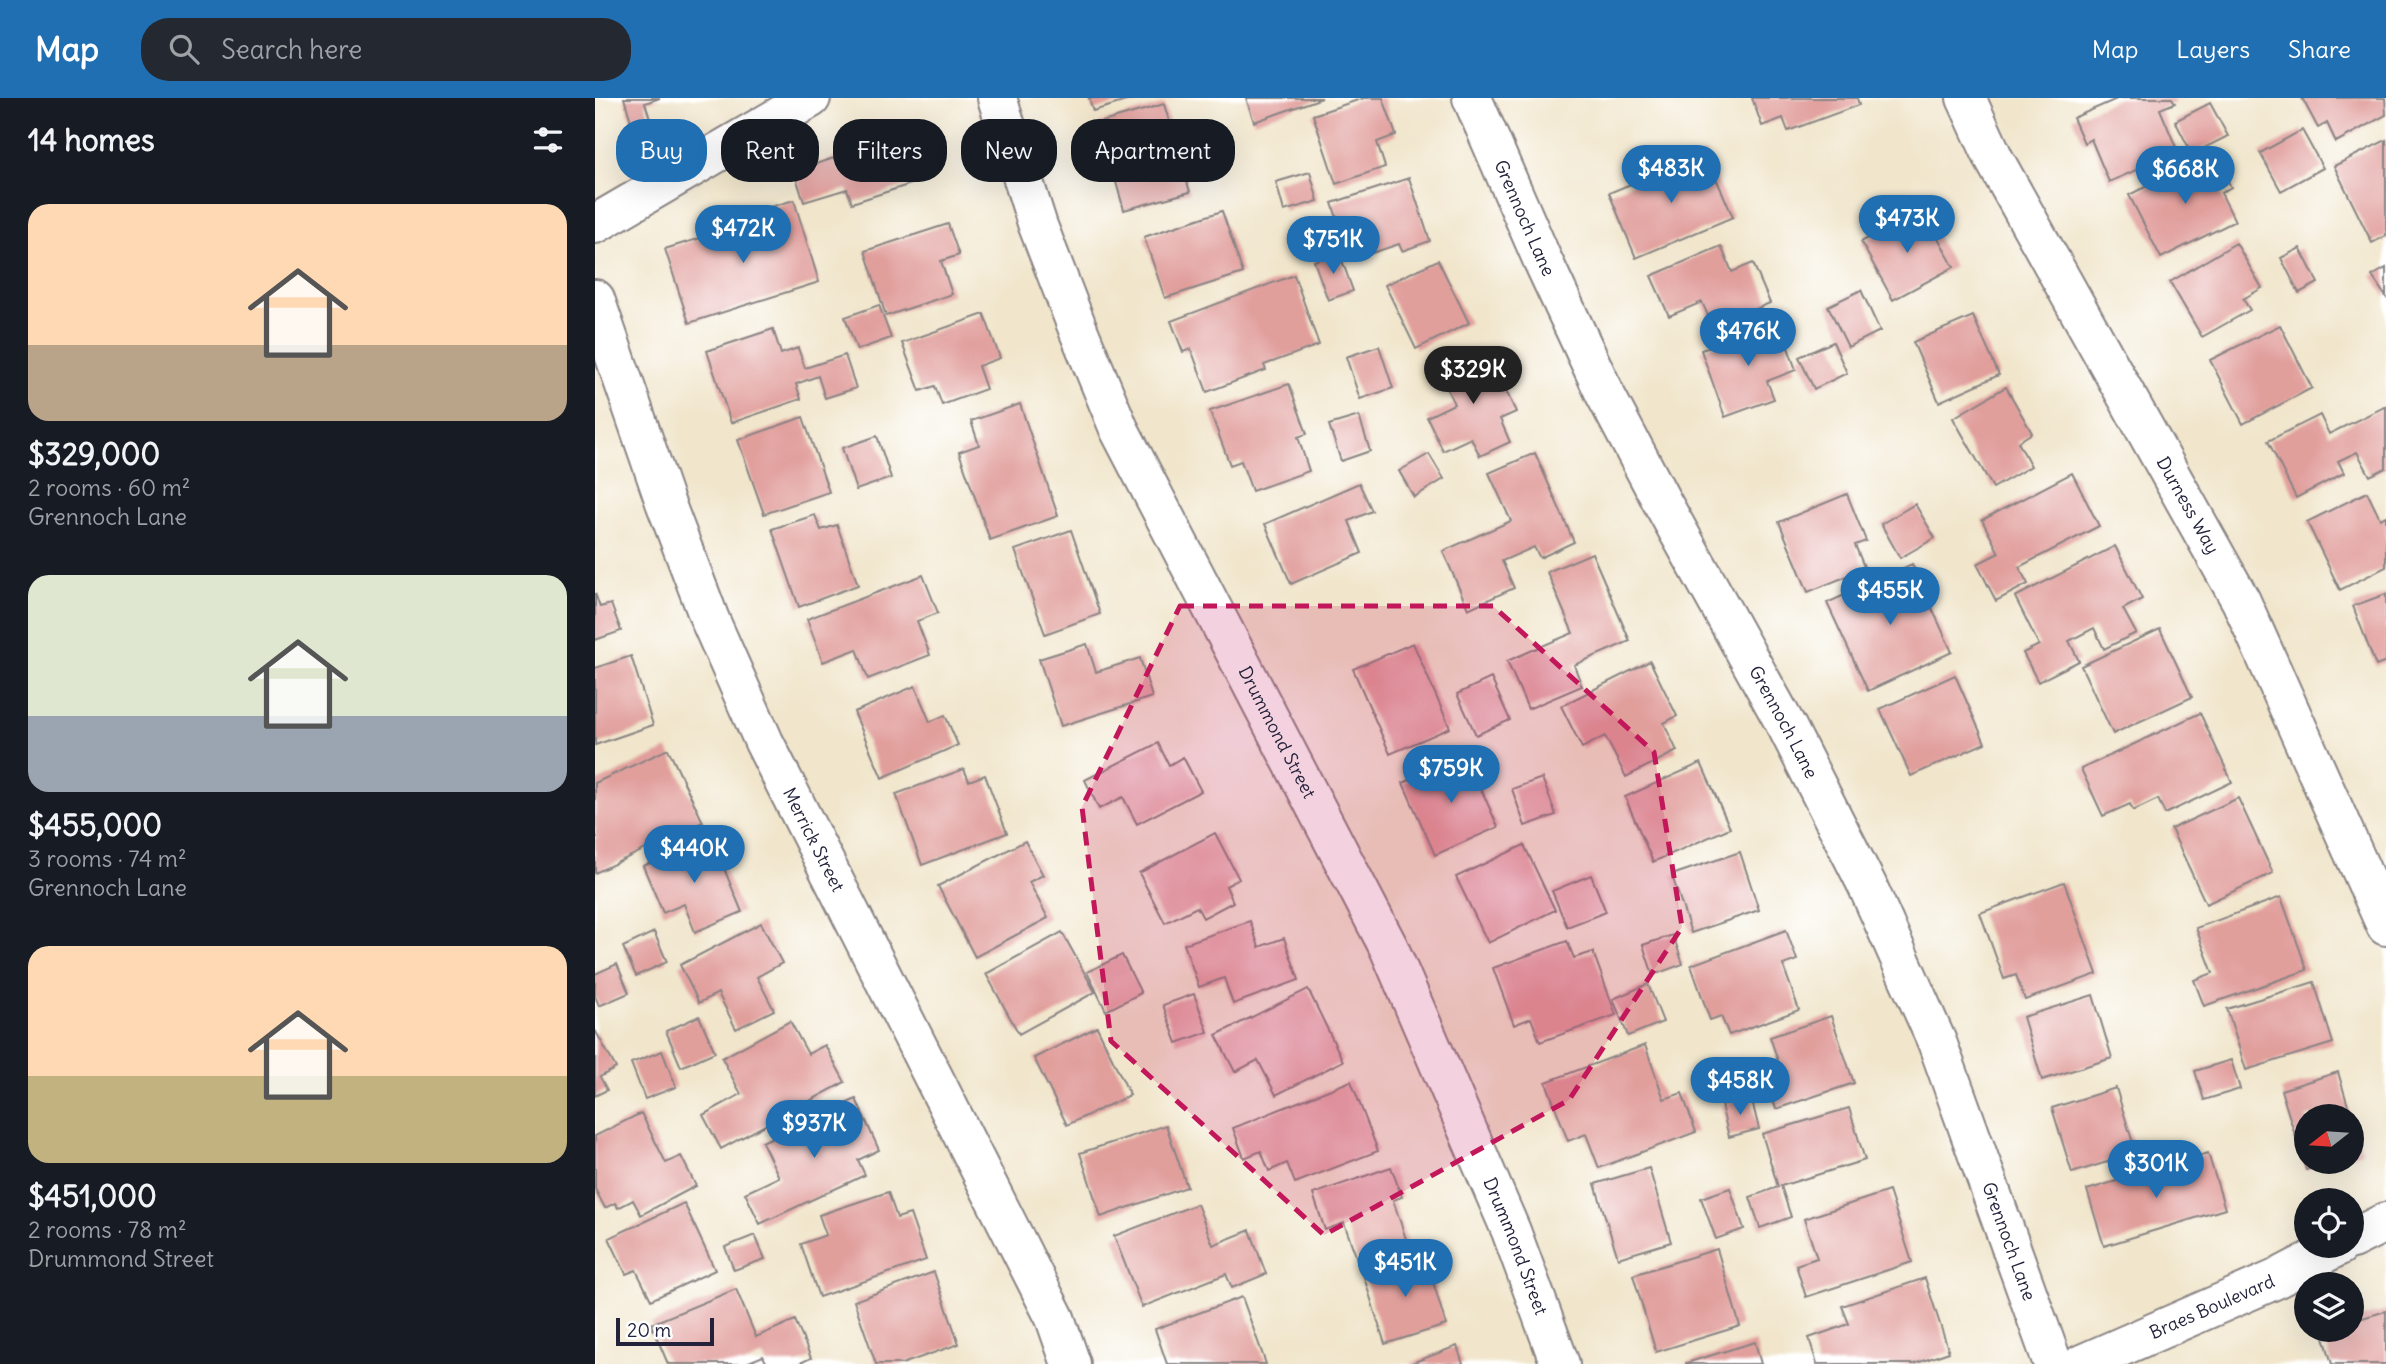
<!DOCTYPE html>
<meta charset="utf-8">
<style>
:root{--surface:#171b24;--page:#242831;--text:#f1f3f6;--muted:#9ea1a6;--accent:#1f6fb2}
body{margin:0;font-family:Delius,sans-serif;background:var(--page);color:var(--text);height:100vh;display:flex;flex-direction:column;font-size:26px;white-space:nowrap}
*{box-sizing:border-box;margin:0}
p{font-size:23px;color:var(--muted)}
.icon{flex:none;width:38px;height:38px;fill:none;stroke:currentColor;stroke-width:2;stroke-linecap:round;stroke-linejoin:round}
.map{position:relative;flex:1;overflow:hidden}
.details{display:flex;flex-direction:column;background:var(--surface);width:595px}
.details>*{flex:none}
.hud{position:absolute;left:21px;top:21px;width:665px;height:63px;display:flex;gap:14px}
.needle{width:46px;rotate:253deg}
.buttons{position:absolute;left:1699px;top:1006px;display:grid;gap:14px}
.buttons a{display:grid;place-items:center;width:70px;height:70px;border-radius:50%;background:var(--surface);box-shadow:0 7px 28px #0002;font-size:35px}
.scale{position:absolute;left:21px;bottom:18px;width:98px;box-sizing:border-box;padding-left:7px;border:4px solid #22223b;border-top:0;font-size:19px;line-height:24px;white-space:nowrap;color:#22223b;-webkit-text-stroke:5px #fff;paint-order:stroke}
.price{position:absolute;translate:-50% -60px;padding:0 16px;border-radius:24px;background:var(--accent);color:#fff;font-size:23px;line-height:46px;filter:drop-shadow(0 2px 4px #0008)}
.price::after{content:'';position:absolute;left:50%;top:42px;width:21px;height:16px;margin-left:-10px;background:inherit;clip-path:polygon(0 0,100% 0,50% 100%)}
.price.active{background:#222;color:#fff}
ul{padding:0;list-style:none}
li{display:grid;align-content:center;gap:14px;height:371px;padding:0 28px}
li span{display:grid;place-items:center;height:217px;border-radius:21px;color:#555}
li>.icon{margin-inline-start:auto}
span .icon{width:126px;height:126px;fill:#fffc;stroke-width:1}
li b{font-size:30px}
h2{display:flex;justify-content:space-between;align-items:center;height:84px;padding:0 28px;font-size:30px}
.tag{padding:0 24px;border-radius:28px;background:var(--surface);box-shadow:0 7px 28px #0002;font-size:24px;line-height:63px}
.tag.active{background:var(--accent);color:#fff}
header{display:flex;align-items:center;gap:42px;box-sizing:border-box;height:98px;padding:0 35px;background:var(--accent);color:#fff}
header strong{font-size:33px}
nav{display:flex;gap:38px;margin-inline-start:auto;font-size:24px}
.search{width:490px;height:63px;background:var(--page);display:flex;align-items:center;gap:18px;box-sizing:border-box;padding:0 24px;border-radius:28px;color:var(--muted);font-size:26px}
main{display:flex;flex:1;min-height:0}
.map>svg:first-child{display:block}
</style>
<header>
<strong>Map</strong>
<div class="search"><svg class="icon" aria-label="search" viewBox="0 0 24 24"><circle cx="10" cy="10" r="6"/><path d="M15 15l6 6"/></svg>Search here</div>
<nav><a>Map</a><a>Layers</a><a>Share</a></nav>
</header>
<main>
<section class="details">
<h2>14 homes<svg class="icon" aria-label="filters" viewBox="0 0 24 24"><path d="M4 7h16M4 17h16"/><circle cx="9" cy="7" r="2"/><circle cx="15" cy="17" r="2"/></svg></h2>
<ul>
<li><span style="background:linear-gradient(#ffd9b3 65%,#b9a48a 0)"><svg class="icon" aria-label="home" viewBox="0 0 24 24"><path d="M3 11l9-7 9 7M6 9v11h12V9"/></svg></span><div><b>$329,000</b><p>2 rooms · 60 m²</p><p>Grennoch Lane</p></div></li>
<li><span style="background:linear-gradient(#dfe7d0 65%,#9aa5b1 0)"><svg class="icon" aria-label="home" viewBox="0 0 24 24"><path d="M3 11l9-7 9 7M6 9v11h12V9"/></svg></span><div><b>$455,000</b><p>3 rooms · 74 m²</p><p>Grennoch Lane</p></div></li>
<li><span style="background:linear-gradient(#ffd9b3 60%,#c2b280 0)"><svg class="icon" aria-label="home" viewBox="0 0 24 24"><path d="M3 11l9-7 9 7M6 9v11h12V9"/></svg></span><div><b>$451,000</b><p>2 rooms · 78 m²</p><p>Drummond Street</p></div></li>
</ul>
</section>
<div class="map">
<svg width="1791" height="1266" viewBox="0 0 1791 1266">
<rect width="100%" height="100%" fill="#fff"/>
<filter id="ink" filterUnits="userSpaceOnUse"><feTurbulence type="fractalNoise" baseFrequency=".0143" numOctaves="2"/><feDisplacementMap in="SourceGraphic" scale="14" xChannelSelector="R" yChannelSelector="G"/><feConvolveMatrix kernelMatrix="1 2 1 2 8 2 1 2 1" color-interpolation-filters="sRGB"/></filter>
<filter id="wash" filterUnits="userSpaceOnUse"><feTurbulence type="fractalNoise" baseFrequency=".00686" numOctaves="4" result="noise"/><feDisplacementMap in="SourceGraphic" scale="28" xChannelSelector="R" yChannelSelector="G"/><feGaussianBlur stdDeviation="1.57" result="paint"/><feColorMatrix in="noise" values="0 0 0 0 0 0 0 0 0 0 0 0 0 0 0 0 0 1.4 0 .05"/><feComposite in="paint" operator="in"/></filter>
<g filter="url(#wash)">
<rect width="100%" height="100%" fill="#f1e6cc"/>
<g id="blocks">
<path fill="#e19f9c" d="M29,0H65L50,5L57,27L39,33Z
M494,0H538V1L498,13Z
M651,0H727L659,24Z
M769,0H788L801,37L782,44L790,69L741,86L718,17Z
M1157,0H1262L1264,7L1193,33L1188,20L1167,28Z
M1524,0H1577L1580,5L1565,11L1583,54L1514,84L1496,41L1489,45L1478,20Z
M1707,0H1790L1791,17L1741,44L1732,25L1723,30Z
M1615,5L1633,38L1597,56L1580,23Z
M569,6L595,94L529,112L504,25Z
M1707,32L1728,70L1686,93L1665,55Z
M304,39L319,85L257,105L252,91L209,104L199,73Z
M1791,42V138L1777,145L1739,68Z
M1110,55L1138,119L1041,160L1014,95Z
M1619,55L1636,89L1626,95L1640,123L1566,160L1534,97Z
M715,74L723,103L689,113L681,84Z
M814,80L835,143L807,153L804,146L756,162L737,105Z
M199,102L224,184L94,225L70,151L144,128L149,142L169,136L162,113Z
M1327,111L1359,169L1298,202L1266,144Z
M627,113L648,175L570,200L549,139Z
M353,126L364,157L346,163L357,196L291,218L270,153Z
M1641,145L1667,190L1648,201L1655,212L1607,239L1575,184Z
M1126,148L1137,174L1158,165L1175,205L1118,229L1107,204L1074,218L1056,178Z
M1705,150L1723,185L1704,195L1686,160Z
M744,154L758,193L733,202L719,163Z
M843,162L874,225L821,251L790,187Z
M1791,170V199L1777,178Z
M699,177L724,247L669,267L671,272L612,294L596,251L588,254L576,223Z
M1266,192L1285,233L1253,249L1233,208Z
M284,207L296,240L262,252L250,219Z
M389,216L405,260L383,268L391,291L347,307L340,288L325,293L307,245Z
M1378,218L1404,277L1344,304L1318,244Z
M1184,224L1201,272L1172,283L1179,301L1130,319L1106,252Z
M1685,227L1717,290L1648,326L1615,262Z
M178,231L186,256L203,250L210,270L250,257L261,290L230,300L223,278L201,286L206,301L136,325L112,253Z
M1238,244L1252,275L1219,291L1204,259Z
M784,248L798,290L765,301L751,259Z
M891,251L921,314L905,321L915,344L885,358L876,340L848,353L832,319L859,306L844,273Z
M694,286L712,336L703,339L714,373L657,393L646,363L635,367L615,313Z
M1411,289L1437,335L1423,344L1436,368L1398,390L1358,320Z
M425,306L463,418L395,442L364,354L384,347L376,323Z
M1791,308V370L1775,378L1762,354L1743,363L1749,375L1701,400L1673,343L1725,317L1734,336Z
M764,318L775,353L746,363L734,327Z
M208,319L234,394L169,416L143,342Z
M282,338L296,380L261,392L247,350Z
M940,355L979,444L945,460L939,449L907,463L919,490L873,511L848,453L916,423L894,375Z
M834,356L849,381L819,399L804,373Z
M1477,375L1504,428L1424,469L1433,486L1401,503L1382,466L1404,455L1387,422Z
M764,385L777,413L754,423L767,455L696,486L670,426Z
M1772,394L1785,421L1791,418V469L1745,492L1712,424Z
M1252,396L1271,443L1260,447L1270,471L1213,494L1184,424Z
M1320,406L1340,440L1305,460L1286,426Z
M220,417L226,432L242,427L263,487L204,509L177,431Z
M476,432L505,516L450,536L420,452Z
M1520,448L1547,501L1528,511L1541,535L1509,551L1499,530L1474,543L1484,563L1443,584L1428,555L1444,547L1420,499Z
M997,455L1035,543L979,567L987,588L933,611L912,563L978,535L952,474Z
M1317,466L1357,554L1273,593L1232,505Z
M328,477L343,515L322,523L335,557L273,581L262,551L228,564L212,521Z
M0,495L5,509L16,506L26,533L0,542Z
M1791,496V564L1781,568L1758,508Z
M1565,531L1597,599L1518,636L1486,568Z
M818,545L855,630L795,656L758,571Z
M492,546L501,574L545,560L557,599L466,628L444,561Z
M36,558L58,627L0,647V570Z
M1055,563L1082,618L1069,625L1082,653L1031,679L1010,638L987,650L966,608Z
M1360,577L1390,645L1316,678L1285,611Z
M896,580L915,622L881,637L862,596Z
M320,588L335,624L350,617L363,647L287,680L259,614Z
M1605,615L1637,684L1570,716L1563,701L1538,713L1535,706L1508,718L1486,671Z
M563,645L574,667L588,659L606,693L542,726L528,699L504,711L490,682Z
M73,651L108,724L0,775V741L2,740L0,735V685Z
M871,657L903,729L840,757L808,685Z
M1106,665L1135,730L1058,764L1030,699Z
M369,671L374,683L390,677L412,735L327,767L301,696Z
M947,680L961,717L930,728L917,691Z
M1643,700L1678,775L1611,806L1576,731Z
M620,735L644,781L631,788L638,804L608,820L602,809L570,825L544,775Z
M116,739L147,814L100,834L89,806L68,815L48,768Z
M430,743L448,777L434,784L453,820L380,859L343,788Z
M929,747L960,812L893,845L861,779Z
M1145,754L1164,812L1096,835L1077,777Z
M996,777L1011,814L972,829L957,793Z
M1469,784L1502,876L1430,902L1421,877L1409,881L1385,815Z
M1686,799L1712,872L1609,908L1599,882L1618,875L1601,830Z
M655,823L664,849L689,840L704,882L638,906L629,880L604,889L589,846Z
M166,825L187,865L162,879L179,912L141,931L123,895L104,905L85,867Z
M1191,832L1202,862L1188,867L1204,912L1134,937L1126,918L1115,922L1096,867Z
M59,834L72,864L41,878L28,849Z
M467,834L500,894L424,936L391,876Z
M1078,837L1088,866L1058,877L1048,847Z
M972,843L979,860L998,854L1021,917L945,944L936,920L919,927L898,870Z
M527,857L546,895L511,913L492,874Z
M22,866L34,895L4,908L0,898V876Z
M1719,884L1738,945L1651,972L1632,911Z
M1053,886L1068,924L1033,938L1018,901Z
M713,891L748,963L681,997L663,962L640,974L621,937Z
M599,896L613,934L582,945L568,907Z
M1498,897L1517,960L1447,982L1428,919Z
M104,918L120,954L86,969L71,933Z
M1236,918L1259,985L1181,1011L1172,984L1188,978L1175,939Z
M195,923L213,956L230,947L250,984L126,1051L108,1017L146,996L127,960Z
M502,929L535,997L472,1027L439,960Z
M0,932L21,970L5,979L12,992L0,998Z
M1050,947L1069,1001L1087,995L1101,1034L1004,1070L991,1036L973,1043L951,984Z
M67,953L81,989L50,1001L36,965Z
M1636,962L1645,991L1609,1002L1600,973Z
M1743,974L1756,1018H1712V1064L1734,1065L1711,1072L1686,992Z
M756,983L783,1053L700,1085L692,1065L674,1073L666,1053L649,1060L638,1030Z
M1521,990L1541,1055L1477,1075L1457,1010Z
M1156,999L1164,1031L1134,1039L1126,1007Z
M261,1001L284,1052L263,1062L270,1077L165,1126L150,1095L184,1079L167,1044Z
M1254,1010L1270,1062L1186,1088L1196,1119L1165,1130L1155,1099L1183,1089L1167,1036Z
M46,1015L71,1065L86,1058L101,1088L46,1117L38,1102L23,1110L20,1105L10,1110L0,1091V1038Z
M1758,1022L1767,1054L1757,1058V1023Z
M571,1027L592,1089L506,1119L485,1055Z
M1613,1055L1630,1111L1509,1148L1492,1092Z
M796,1069L807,1099L798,1102L812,1144L762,1161L749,1125L730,1132L718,1096Z
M1054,1070L1076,1144L1023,1160L1000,1086Z
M1135,1090L1149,1131L1121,1141L1106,1100Z
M1294,1093L1317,1164L1211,1199L1201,1167L1222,1160L1209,1121Z
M293,1094L302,1120L315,1116L331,1162L224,1199L206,1146L231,1137L224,1117Z
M89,1105L120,1172L56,1202L41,1172L31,1176L14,1140Z
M602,1106L618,1147L655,1132L671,1176L637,1190L631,1176L547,1209L519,1138Z
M160,1137L170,1161L139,1172L130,1149Z
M1122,1151L1145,1228L1061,1254L1038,1177Z
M830,1157L851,1227L790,1246L768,1176Z
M339,1174L364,1246L307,1266H281L259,1203Z
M1330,1180L1354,1254L1319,1266H1222L1214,1240L1254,1226L1247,1208Z
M141,1191L161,1239L200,1222L216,1260L203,1266H172L168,1258L149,1266H73L56,1226Z
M647,1199L671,1266H572L560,1231Z
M1791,1213V1266H1737L1727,1232H1757V1223Z
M1160,1244L1166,1266H1091V1265Z
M862,1248L868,1266H814Z"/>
</g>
</g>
<g filter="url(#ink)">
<use href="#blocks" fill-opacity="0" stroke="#8a8484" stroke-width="2"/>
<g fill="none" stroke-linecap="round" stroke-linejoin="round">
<g stroke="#8a8484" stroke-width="42">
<g id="minor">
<path id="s1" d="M402,0L443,128L484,234L524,331L794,850L916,1133L965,1266"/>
<path id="s2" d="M877,0L947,161L1010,296L1067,404L1193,631L1272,787L1342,944L1458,1266"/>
<path id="s3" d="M1371,0L1399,61L1646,503L1791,828"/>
<path d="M0,126L216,0"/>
<path id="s4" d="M0,201L70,404L115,522L169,644L460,1220L476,1266"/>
<path d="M1757,1141L1791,1124"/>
<path id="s5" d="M1487,1266L1679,1182L1744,1148"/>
</g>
</g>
<use href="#minor" stroke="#fff" stroke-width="38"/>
</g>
</g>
<path fill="#c2185b" fill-opacity="0.2" stroke="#c2185b" stroke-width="5" stroke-dasharray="14 9" stroke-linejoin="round" d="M585,508H898L1059,654L1087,829L974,1002L729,1137L516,943L487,709Z"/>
<g text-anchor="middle" stroke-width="6" stroke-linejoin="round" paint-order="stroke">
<g font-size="18" fill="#22223b" stroke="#fff">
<text dy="6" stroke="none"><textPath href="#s2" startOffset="131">Grennoch Lane</textPath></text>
<text dy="6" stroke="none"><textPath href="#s3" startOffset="464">Durness Way</textPath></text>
<text dy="6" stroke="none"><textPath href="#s2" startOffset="698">Grennoch Lane</textPath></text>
<text dy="6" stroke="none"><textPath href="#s1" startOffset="695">Drummond Street</textPath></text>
<text dy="6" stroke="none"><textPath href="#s4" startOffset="584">Merrick Street</textPath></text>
<text dy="6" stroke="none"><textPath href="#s2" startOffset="1265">Grennoch Lane</textPath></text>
<text dy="6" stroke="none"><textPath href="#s1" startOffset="1262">Drummond Street</textPath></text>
<text dy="6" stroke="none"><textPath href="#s5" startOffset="142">Braes Boulevard</textPath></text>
</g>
</g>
</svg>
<div class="buttons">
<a><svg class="needle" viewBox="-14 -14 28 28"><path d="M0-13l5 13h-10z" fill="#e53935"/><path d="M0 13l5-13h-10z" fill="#9ea1a6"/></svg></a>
<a><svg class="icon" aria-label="locate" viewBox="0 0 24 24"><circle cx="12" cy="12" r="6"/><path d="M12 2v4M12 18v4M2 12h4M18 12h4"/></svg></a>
<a><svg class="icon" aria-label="layers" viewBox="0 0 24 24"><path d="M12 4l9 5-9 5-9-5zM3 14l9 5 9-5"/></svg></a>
</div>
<div class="scale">20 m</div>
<b class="price" style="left:1076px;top:107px">$483K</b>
<b class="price" style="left:1590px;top:108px">$668K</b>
<b class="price" style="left:1312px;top:157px">$473K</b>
<b class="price" style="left:148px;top:167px">$472K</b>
<b class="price" style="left:738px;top:178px">$751K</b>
<b class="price" style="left:1153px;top:270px">$476K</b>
<b class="price active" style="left:878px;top:308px">$329K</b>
<b class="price" style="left:1295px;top:529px">$455K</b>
<b class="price" style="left:856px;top:707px">$759K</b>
<b class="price" style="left:99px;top:787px">$440K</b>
<b class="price" style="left:1145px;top:1019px">$458K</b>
<b class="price" style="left:219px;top:1062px">$937K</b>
<b class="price" style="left:1561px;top:1102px">$301K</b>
<b class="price" style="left:810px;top:1201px">$451K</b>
<div class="hud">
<a class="tag active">Buy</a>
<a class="tag">Rent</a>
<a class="tag">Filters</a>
<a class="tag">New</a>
<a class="tag">Apartment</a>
</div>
</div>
</main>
